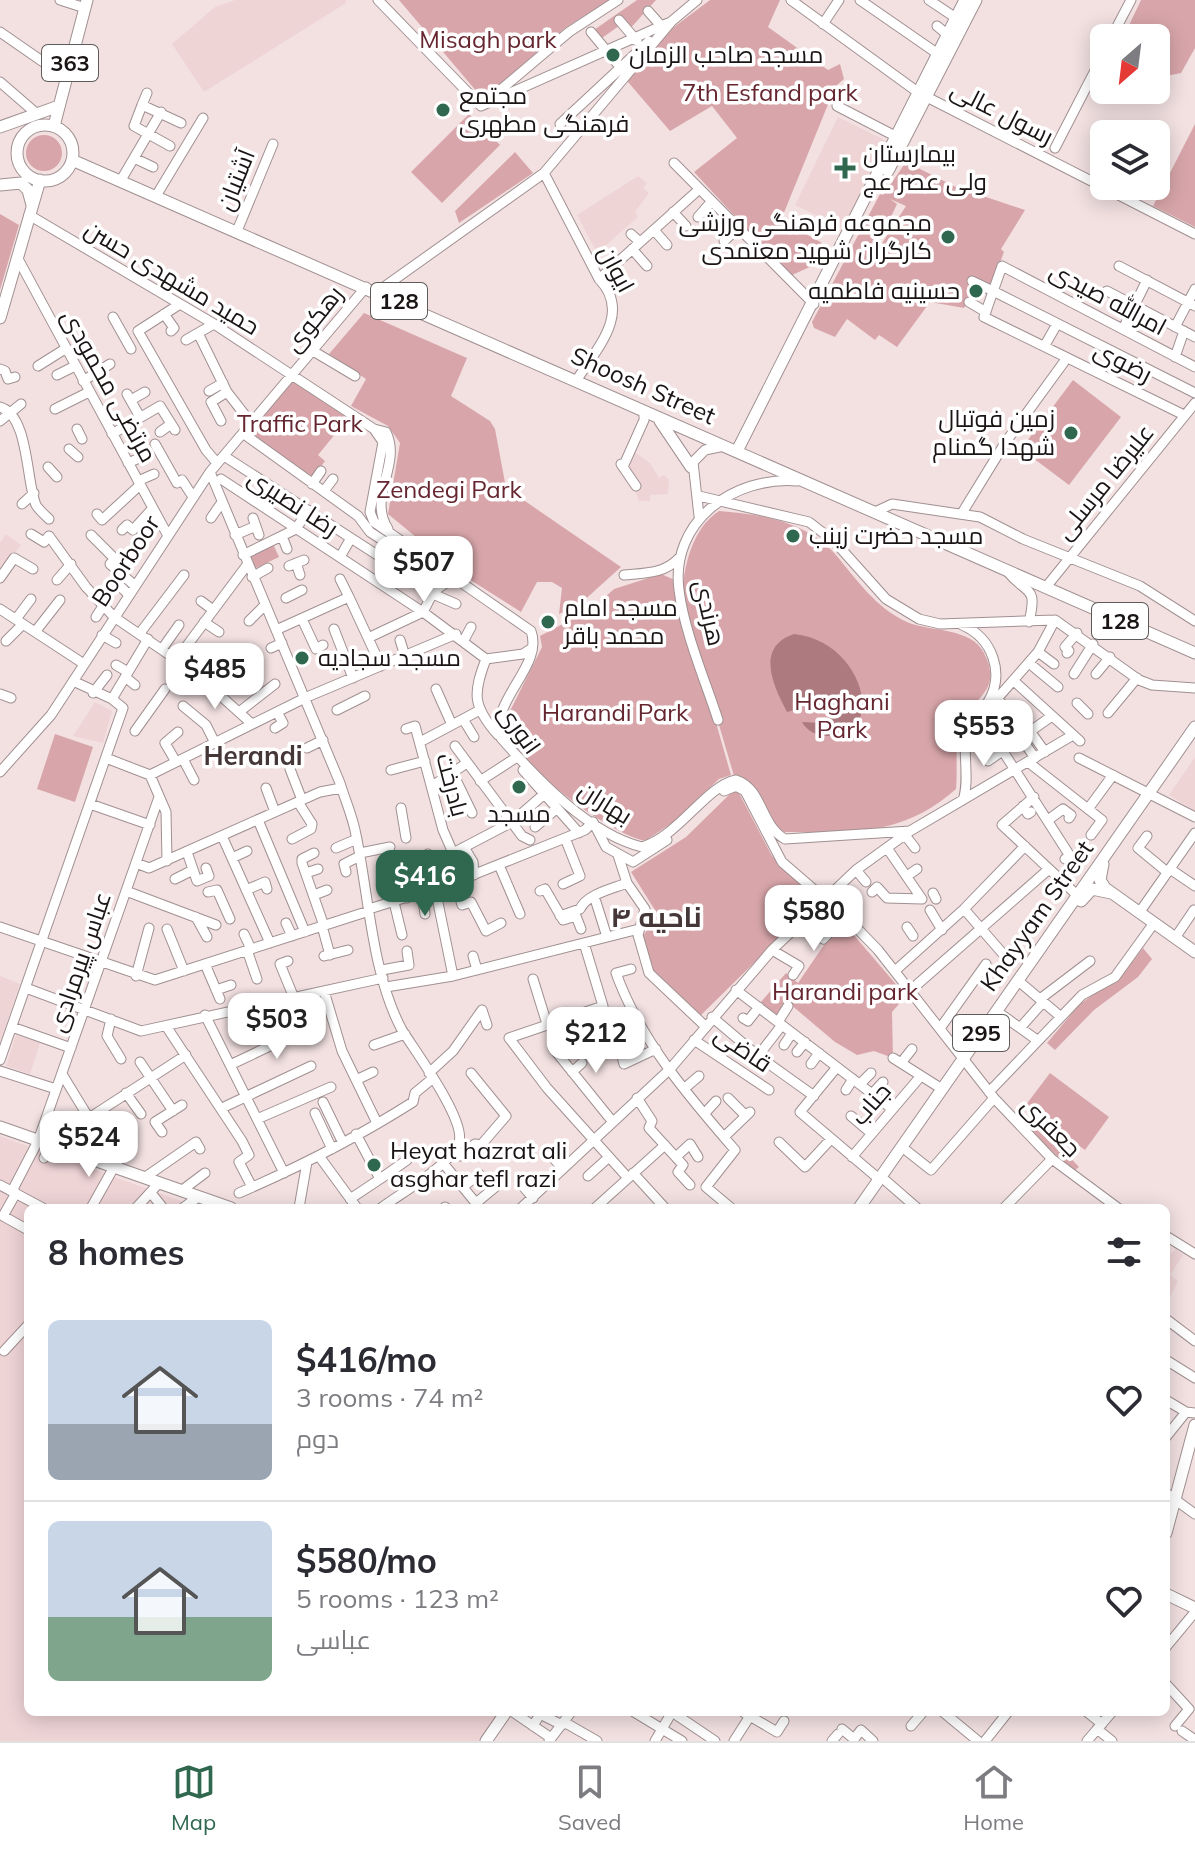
<!DOCTYPE html>
<meta charset="utf-8">
<style>
:root{--surface:#fff;--page:#f2f2f3;--text:#2b2b33;--muted:#7c7c81;--line:#e1e1e2;--accent:#2f674f}
body{margin:0;font-family:Mulish,Cairo,sans-serif;background:var(--page);color:var(--text);height:100vh;display:flex;flex-direction:column;font-size:30px;white-space:nowrap}
*{box-sizing:border-box;margin:0}
p{font-size:26px;color:var(--muted)}
.icon{flex:none;width:44px;height:44px;fill:none;stroke:currentColor;stroke-width:2;stroke-linecap:round;stroke-linejoin:round}
.map{position:relative;flex:1;overflow:hidden}
.details{position:absolute;left:24px;top:1204px;width:1146px;height:512px;display:flex;flex-direction:column;background:var(--surface);border-radius:12px;box-shadow:0 4px 20px #0003}
.details>*{flex:none}
.needle{width:52px;rotate:208deg}
.tools{position:absolute;left:1090px;top:24px;display:grid;gap:16px}
.tools a{display:grid;place-items:center;width:80px;height:80px;border-radius:12px;background:var(--surface);box-shadow:0 4px 20px #0003;font-size:40px}
.price{position:absolute;translate:-50% -68px;padding:0 18px;border-radius:16px;background:#fff;color:#222;font-size:26px;line-height:52px;filter:drop-shadow(0 2px 4px #0008)}
.price::after{content:'';position:absolute;left:50%;top:48px;width:24px;height:18px;margin-left:-12px;background:inherit;clip-path:polygon(0 0,100% 0,50% 100%)}
.price.active{background:var(--accent);color:#fff}
ul{padding:0;list-style:none}
li{display:flex;align-items:center;gap:24px;height:200px;padding:0 24px}
li+li{border-top:2px solid var(--line)}
li span{display:grid;place-items:center;flex:none;width:224px;height:160px;border-radius:12px;color:#555}
li>.icon{margin-inline-start:auto}
span .icon{width:96px;height:96px;fill:#fffc;stroke-width:1}
li b{font-size:34px}
h2{display:flex;justify-content:space-between;align-items:center;height:96px;padding:0 24px;font-size:34px}
.dock{display:flex;justify-content:space-around;align-items:center;height:112px;border-top:2px solid var(--line);background:var(--surface);font-size:22px;color:var(--muted)}
.dock a{display:grid;justify-items:center;gap:4px}
.dock .active{color:var(--accent)}
.map>svg:first-child{display:block}
</style>
<div class="map">
<svg width="1195" height="1741" viewBox="0 0 1195 1741">
<rect width="100%" height="100%" fill="#f3e1e2"/>
<path fill="#efd4d6" d="M235,0H346V3L204,92L172,44L215,7Z
M838,117L891,143L848,231L795,205Z
M638,176L647,183L643,188L649,193L635,212L638,217L597,253L577,215Z
M633,451L650,463L659,478L664,475L669,480L668,494L650,495V501H639L634,488L641,487L626,467Z
M6,534L21,545L0,573V543Z
M95,702L112,711L103,743L73,736Z
M1195,757V811L1169,795Z
M0,976L20,984L0,1042Z
M16,1035L40,1043L30,1074L6,1066Z
M0,1136L201,1208H28V1712H500L480,1741H0Z
M1166,1249L1172,1253L1176,1249L1183,1255L1170,1275L1178,1281L1170,1297L1166,1294Z"/>
<path fill="#d8a6aa" fill-rule="evenodd" d="M399,0H609L565,28L483,99Z
M637,0H656L627,32L619,26L599,40L591,32Z
M710,0H780L768,27L828,70L840,64L844,79L823,97L829,102L781,220L822,243L812,266L790,276L694,172L737,138L712,106L670,131L622,75L666,33Z
M1141,0H1195V48L1181,73L1156,78V38H1123Z
M469,114L500,145L442,203L411,172Z
M1195,124V227L1153,206Z
M26 153a18 18 0 1 1 36 0a18 18 0 1 1-36 0Z
M515,152L533,173L459,223L455,211Z
M906,162L956,187L1025,210L1001,249L1004,252L991,287L981,281L964,308L930,302L897,347L879,335L875,340L847,319L835,337L814,328L812,322L880,194L883,195ZM890,199L906,206L870,262L897,204Z
M0,214L19,225L0,290Z
M364,313L467,358L451,396L490,421L495,429L506,488L621,567L580,604L559,614L562,588L552,582H537L521,612L461,574L388,514L400,443L388,426L351,406L366,379L329,354Z
M293,379L350,416L318,455L325,461L312,479L250,433Z
M1073,380L1121,417L1069,485L1021,449Z
M719,511C761,514 808,522 836,555C856,579 877,609 907,622C930,632 971,627 984,653C1004,692 971,699 961,722C954,740 958,770 956,789C902,837 852,832 785,832L775,829L771,815L734,776L682,599C683,568 692,528 719,511Z
M273,544L279,557L254,569L248,556Z
M661,574L675,580L731,775L719,779L675,821L645,841C607,833 509,761 505,721L542,647L540,636L593,608L614,589Z
M55,734L93,747L75,802L37,789Z
M733,791H738L772,856L815,896V903L699,1017L648,966L642,937L658,915L631,872L686,837Z
M841,920L906,996L892,1012L893,1058L874,1051L857,1055L835,1042L790,1004L780,1018L760,1003L786,973L798,983Z
M1143,948L1152,959L1138,977L1094,1010L1055,1050L1047,1043L1079,1005L1127,969Z
M1050,1073L1109,1117L1085,1150L1025,1106Z
M1036,1122L1079,1167L1074,1171L1028,1130Z"/>
<path fill="#ad7b7f" d="M794,634C865,641 888,739 828,736C817,736 807,731 802,722L824,723L829,716L828,706L813,698L801,708L787,712C773,686 755,647 794,634Z"/>
<g fill="none" stroke-linecap="round" stroke-linejoin="round">
<g stroke="#a19091" stroke-width="11">
<path id="minor" d="M60,0L85,8
M378,0L481,106
M791,0L919,93L1195,234
M860,0L938,54
M929,0L956,18
M648,11L663,28
M619,20L637,41
M823,24L839,0
M666,26L697,0
M937,26L948,35
M0,32L49,66L68,72
M591,32L620,67
M1111,38L1131,0
M642,49L560,124L649,41
M0,82L37,114
M491,98L569,32L618,0
M142,105L147,93
M481,106L668,23
M837,106L897,137
M170,146L134,126L142,105L181,123
M1055,148L1104,53
M134,158L153,167
M674,163L814,304
M544,173L599,279C632,313 597,348 576,381
M121,180L161,112
M156,196L203,118
M673,212L686,226
M29,215L214,324L374,429L386,432C402,465 367,496 388,529
M698,217L711,202
M654,230L667,245
M237,231L273,144
M631,234L640,242
M724,241L738,228
M632,249L647,266
M17,257L167,534
M1119,266L1195,306
M608,271L626,285
M599,279L695,193
M972,281L993,291
M1107,291L1195,337
M377,292L544,173L671,22
M995,292L1195,393
M969,302L986,312
M180,304L138,331L206,450L217,463
M164,314L174,328L171,331
M113,317L131,349
M214,324L198,333L227,392L252,424
M1175,327L1195,289
M1123,329L1147,280
M186,340L198,333
M1045,345L1057,324
M313,351L355,376
M1175,357L1184,331
M38,366L65,349
M0,369L5,371L8,379L15,377
M57,375L75,366
M83,381L110,364
M209,391L223,383
M127,394L140,417
M131,400L145,392
M0,407C29,415 26,482 36,505C39,510 45,515 49,519
M55,409L89,392
M1184,415L984,317L1002,266L1195,367
M0,421L21,404
M221,421L211,402L227,392
M77,429L82,439
M374,429L383,442L370,512L374,522L531,631C544,667 489,700 501,738C536,778 589,834 642,847C679,836 706,786 736,780C763,789 760,825 785,839L910,831
M160,432L171,424
M112,434L160,406L175,430
M244,434L358,516L370,532L398,550L390,563
M155,444L177,483L182,480L193,497
M69,449L78,457
M224,456L419,582
M128,463L144,456
M621,464L636,486
M48,467L57,477
M623,467L644,420V411
M210,472L340,783C345,800 353,817 356,835C369,896 372,975 402,1030C415,1051 466,1120 459,1142C450,1166 401,1193 381,1208
M221,479L423,612L486,659
M138,481L154,474
M312,484L321,471
M324,491L333,479
M699,496L809,522L835,542L886,599L919,619L940,624L1055,620
M22,504L34,493
M877,511L892,504L980,517L1023,539L1140,586L1195,621
M962,513L1005,443L1064,362
M97,514L102,520L140,485
M699,516L693,462L705,450L724,446
M211,518L222,502
M253,518L259,535
M122,530L127,525L133,530L153,508
M31,534L44,542L49,536L86,587L114,617L193,671L252,724
M91,535L115,559L110,564L134,585
M235,535L256,526
M282,536L287,549
M243,555L296,529L308,510
M340,557L351,538
M296,563L300,575
M289,566L304,560
M439,566L434,591L449,581L459,580
M1007,571C1027,596 1038,584 1029,622
M624,575C645,573 664,574 679,558
M252,577L268,568
M0,578L14,558L33,569
M340,579L349,597
M57,580L71,564
M119,585L128,594
M1046,587L1195,403
M433,594L456,604
M286,598L302,590
M201,601L213,610
M0,609L84,664
M96,617L103,606
M16,619L31,599
M302,619L316,649L323,645
M1055,620L1139,680L1152,685L1195,688
M249,621L265,605
M204,622L219,632
M962,625C993,638 1005,674 988,702C983,711 973,718 969,726C960,745 971,777 963,800
M334,629L353,678
M276,630L349,597L381,666
M35,632L60,600
M140,633L184,575
M102,635L116,643
M368,638L423,612L434,591
M400,640L405,656
M464,640L471,627
M6,641L23,624
M271,648L282,643
M162,649L179,625
M1038,652L1054,664
M1067,653L1069,651L1065,647L1077,633
M177,659L247,565
M486,659C473,693 472,706 498,735
M486,659L523,654L532,648
M331,660L343,654
M1029,663L1058,687
M116,665L128,672
M1074,674L1093,644
M1096,674L1110,657
M125,677L135,685
M1014,681L1080,741
M436,689L452,725
M93,693L107,675
M0,694L11,698
M112,699L148,639
M999,700L1025,735
M1077,703L1088,714
M183,706L206,725L215,743
M988,709L1038,652L1055,620
M337,710L365,696
M239,712L275,684
M1108,713L1137,678
M463,719L474,737
M718,720C705,680 684,631 679,590C670,522 733,476 797,481
M983,720L1070,856L1065,859
M275,728L283,723L277,712
M406,729L415,726L443,830L453,853L512,822L542,796
M135,731L165,689
M1030,731L1045,752
M1021,738L1035,758
M420,742L480,710
M455,746L522,836L530,840
M307,748L323,740
M106,758L150,775L307,697L456,634
M1079,758L1195,817
M183,759L194,780
M988,761L1052,716
M176,762L165,743L178,732
M1028,762L1102,820L1091,835
M290,769L302,800
M391,770L425,761
M523,770L579,833
M0,772L51,715L210,472L366,287
M150,775L166,812L167,861
M480,781L514,759
M457,782L472,813
M432,786L467,763
M266,788L275,812
M724,791L736,786L745,791L782,862L849,920L878,950L994,1098L1052,1159L1118,1208
M1034,797L1002,825L1077,895
M90,804L150,825
M1023,806L1028,814L1031,812
M401,808L406,838
M1088,809L1113,775
M258,820L305,932
M1048,820L1063,809L1071,815L1069,818
M593,822L606,847L633,862L667,840
M535,827L556,809
M905,835L915,848
M222,836L270,943
M1147,836L1138,848L1167,872
M292,839L311,829L312,824L298,802
M464,847L473,862L474,875
M336,848L357,839
M887,848L922,899
M187,852L197,881L209,876L206,868
M314,853L302,859V863L324,926
M360,853L390,847
M428,854L453,976
M618,855L627,883L645,909L638,935L649,973L704,1025
M232,858L247,851
M136,863L149,868L320,792L341,788
M499,865L520,914
M1170,869L1195,886
M403,870L407,898
M856,870L866,882
M346,872L344,864L360,856
M306,873L318,869
M907,876L917,869
M175,879L193,870
M455,882L462,905L471,902L486,931L501,923
M563,884L580,876L565,838
M246,890L265,882L267,889
M126,891L216,925
M540,891L545,889L563,920L576,916L581,929
M208,892L217,890L230,919
M872,892L877,887L887,898L922,899
M422,893L425,914
M933,893L936,899
M314,895L327,890
M394,902L402,935
M596,902L607,937
M369,909L455,882L585,830L593,822
M964,909L1010,962L1003,968
M930,910L942,930
M1139,913L1195,833
M560,916L580,909C587,894 612,889 627,883
M196,917L207,937
M800,921L823,939L829,933
M286,923L292,936
M322,926L330,955
M0,927L155,980L369,911
M907,927L913,936
M167,929L184,971
M244,934L251,949
M1175,938L1194,910
M584,943L603,1006L509,1038L547,1088L628,1178
M247,950L257,979
M772,950L799,966L793,975
M324,956L348,950
M473,956L477,970
M288,961L280,964L294,998
M205,964L220,999
M631,969L616,973C640,1040 689,1097 735,1150L706,1187L731,1208
M382,970L409,965L407,951
M896,970L964,909L1025,846
M136,976L149,928
M533,979L547,1024
M1022,984L1061,1017
M386,987L453,976L639,929
M26,988L141,1031L383,978
M912,989L1049,869
M216,990L231,985
M736,990L892,1109
M324,991L342,1051L377,1123
M1040,999L1090,961
M205,1015L284,1173
M1002,1015L1037,1040
M712,1017L758,1056L814,1096
M743,1018L748,1021L759,1007
M111,1019L107,1036L121,1059
M778,1022L788,1006
M166,1026L242,1141L249,1155L239,1162L252,1187
M12,1027L71,1048
M941,1027L986,964
M1020,1028L1043,1002
M694,1040L769,1090
M374,1045L405,1034
M784,1045L792,1033
M613,1047L619,1045L624,1064L656,1049
M553,1048L612,1121
M556,1052L568,1044
M797,1052L805,1042
M758,1056L782,1025
M893,1058L942,1089
M0,1060L123,708L112,699L73,681
M140,1062L173,1111
M901,1063L912,1049
M811,1064L819,1053
M230,1065L310,1027
M837,1067L800,1112L879,1179
M0,1071L56,1089
M572,1072L582,1063
M429,1073L453,1051L482,1010L487,1025
M62,1074L120,1169
M356,1080L373,1072
M860,1084L871,1073
M685,1088L699,1076
M846,1090L853,1079
M989,1092L1082,995L1115,977L1154,923
M126,1093L141,1114
M872,1094L883,1082
M637,1098L652,1121L649,1128L683,1165L678,1172L690,1185
M728,1098L746,1116
M323,1102L343,1143
M222,1108L311,1066
M315,1113L332,1149
M705,1113L716,1101
M851,1116L871,1133
M89,1118L186,1055
M257,1119L331,1087
M162,1132L155,1122L182,1105
M724,1137L750,1112
M779,1142L805,1167L831,1139
M455,1148L460,1156L475,1144L481,1145L506,1116L471,1073
M907,1151L931,1170L994,1098
M548,1152L562,1168
M81,1156L92,1124
M319,1156L357,1208
M676,1157L690,1144L698,1157
M852,1157L920,1077
M44,1158L51,1145
M443,1163L480,1208
M633,1173L665,1208
M588,1176L608,1158
M144,1178L196,1142L200,1149
M380,1179L407,1160
M886,1181L917,1208
M521,1184L533,1198
M0,1185L43,1208
M463,1187L479,1174
M12,1191L38,1141L159,797
M181,1191L205,1173
M16,1193L3,1216L28,1230
M151,1193L163,1208
M239,1193C299,1167 358,1137 413,1102L415,1093L432,1079
M350,1199L380,1179L356,1134
M476,1203L499,1184
M445,1207L446,1208
M91,1208L114,1167
M136,1208L159,1183
M183,1208L198,1197
M299,1208L307,1162
M521,1208L670,1069L772,950L856,870L910,831L1073,735
M595,1208L665,1145
M1004,1208L1052,1159
M1166,1236L1195,1254
M1166,1319L1195,1341
M4,1351L28,1325
M1166,1360L1195,1378
M1166,1400L1186,1412L1195,1413
M1166,1437L1186,1412
M1166,1493L1195,1514
M1166,1647L1195,1612
M1166,1684L1189,1709L1175,1726
M513,1712L551,1738
M634,1712L682,1741
M672,1712L715,1741
M743,1712L777,1732L784,1721
M943,1712L978,1741
M1087,1712L1102,1724
M564,1722L597,1741
M533,1726L540,1714L562,1725
M911,1726L923,1712
M842,1729L854,1739L861,1730L873,1741
M1097,1729L1112,1741
M1182,1731L1195,1740
M549,1741L571,1712
M655,1741L672,1712
M734,1741L750,1716
M832,1741L838,1734
M985,1741L1008,1712
M1087,1741L1112,1712"/>
</g>
<g stroke="#a19091" stroke-width="13">
<path id="major" d="M17 153a28 28 0 1 1 56 0a28 28 0 1 1-56 0Z
M54,126L87,0
M0,127L59,106
M72,160L1195,653
M888,171L976,0
M0,185L21,183L28,190L32,205
M0,318L40,180
M660,421L691,467
M737,451L965,0
M1103,864L1100,880L1105,888L1195,952
M1081,901L1092,889L1111,893
M0,1127L231,1208
M859,1208L1195,727
M1166,1533L1195,1425
M1166,1594L1195,1608
M486,1741L506,1712"/>
</g>
<use href="#minor" stroke="#fff" stroke-width="9"/>
<use href="#major" stroke="#fff" stroke-width="11"/>
</g>
<g fill="#2f674f" stroke="#fff" stroke-width="3">
<circle cx="613" cy="55" r="8"/>
<circle cx="443" cy="110" r="8"/>
<path d="M841 156h8v8h8v8h-8v8h-8v-8h-8v-8h8z"/>
<circle cx="948" cy="237" r="8"/>
<circle cx="976" cy="291" r="8"/>
<circle cx="1071" cy="433" r="8"/>
<circle cx="793" cy="536" r="8"/>
<circle cx="548" cy="622" r="8"/>
<circle cx="302" cy="658" r="8"/>
<circle cx="519" cy="787" r="8"/>
<circle cx="374" cy="1165" r="8"/>
</g>
<g text-anchor="middle" stroke-width="7" stroke-linejoin="round" paint-order="stroke">
<g fill="#fff" stroke="#5f5a5a" stroke-width="2">
<rect x="42" y="45" width="56" height="36" rx="6"/>
<rect x="371" y="283" width="56" height="36" rx="6"/>
<rect x="1092" y="603" width="56" height="36" rx="6"/>
<rect x="953" y="1015" width="56" height="36" rx="6"/>
</g>
<g font-size="22" font-weight="bold" fill="#1a1414">
<text x="70" y="71">363</text>
<text x="399" y="309">128</text>
<text x="1120" y="629">128</text>
<text x="981" y="1041">295</text>
</g>
<g font-size="24" fill="#662630" stroke="#fff">
<text x="488" y="48">Misagh park</text>
<text x="770" y="101">7th Esfand park</text>
<text x="300" y="432">Traffic Park</text>
<text x="449" y="498">Zendegi Park</text>
<text x="842" y="710">Haghani<tspan x="842" dy="28">Park</tspan></text>
<text x="615" y="721">Harandi Park</text>
<text x="845" y="1000">Harandi park</text>
</g>
<g font-size="24" fill="#1a1414" stroke="#fff" text-anchor="start">
<text x="629" y="63">مسجد صاحب الزمان</text>
<text x="459" y="104">مجتمع<tspan x="459" dy="28">فرهنگی مطهری</tspan></text>
<text x="863" y="162">بیمارستان<tspan x="863" dy="28">ولی عصر عج</tspan></text>
<text x="932" y="231" text-anchor="end">مجموعه فرهنگی ورزشی<tspan x="932" dy="28">کارگران شهید معتمدی</tspan></text>
<text x="960" y="299" text-anchor="end">حسینیه فاطمیه</text>
<text x="1055" y="427" text-anchor="end">زمین فوتبال<tspan x="1055" dy="28">شهدا گمنام</tspan></text>
<text x="809" y="544">مسجد حضرت زینب</text>
<text x="564" y="616">مسجد امام<tspan x="564" dy="28">محمد باقر</tspan></text>
<text x="318" y="666">مسجد سجادیه</text>
<text x="519" y="822" text-anchor="middle">مسجد</text>
<text x="390" y="1159">Heyat hazrat ali<tspan x="390" dy="28">asghar tefl razi</tspan></text>
</g>
<g font-size="24" fill="#1a1414" stroke="#fff">
<text transform="translate(1002 113) rotate(27)" y="8">رسول عالی</text>
<text transform="translate(236 180) rotate(-68)" y="8">آشتیان</text>
<text transform="translate(616 269) rotate(62)" y="8">ایوان</text>
<text transform="translate(172 278) rotate(31)" y="8">حمید مشهدی حسن</text>
<text transform="translate(1108 299) rotate(28)" y="8">امرالله صیدی</text>
<text transform="translate(314 319) rotate(-51)" y="8">رهکوی</text>
<text transform="translate(1123 362) rotate(27)" y="8">رضوی</text>
<text transform="translate(109 386) rotate(61)" y="8">مرتضی محمودی</text>
<text transform="translate(643 386) rotate(24)" y="8">Shoosh Street</text>
<text transform="translate(1105 482) rotate(-51)" y="8">علیرضا مرسلی</text>
<text transform="translate(293 503) rotate(33)" y="8">رضا نصیری</text>
<text transform="translate(126 561) rotate(-57)" y="8">Boorboor</text>
<text transform="translate(709 613) rotate(77)" y="8">هرندی</text>
<text transform="translate(519 729) rotate(55)" y="8">انوری</text>
<text transform="translate(452 785) rotate(75)" y="8">بادرخت</text>
<text transform="translate(605 803) rotate(32)" y="8">بهاران</text>
<text transform="translate(1037 916) rotate(-55)" y="8">Khayyam Street</text>
<text transform="translate(80 962) rotate(-71)" y="8">عباس پیرمرادی</text>
<text transform="translate(743 1049) rotate(34)" y="8">قاضی</text>
<text transform="translate(871 1104) rotate(-49)" y="8">جناب</text>
<text transform="translate(1051 1127) rotate(45)" y="8">جعفری</text>
</g>
<g font-size="26" font-weight="bold" fill="#453738" stroke="#fff">
<text x="253" y="765">Herandi</text>
</g>
<g font-size="28" font-weight="bold" fill="#453738" stroke="#fff">
<text x="656" y="927">ناحیه ۴</text>
</g>
</g>
</svg>
<div class="tools">
<a><svg class="needle" viewBox="-14 -14 28 28"><path d="M0-13l5 13h-10z" fill="#e53935"/><path d="M0 13l5-13h-10z" fill="#7c7c81"/></svg></a>
<a><svg class="icon" aria-label="layers" viewBox="0 0 24 24"><path d="M12 4l9 5-9 5-9-5zM3 14l9 5 9-5"/></svg></a>
</div>
<b class="price" style="left:424px;top:604px">$507</b>
<b class="price" style="left:215px;top:711px">$485</b>
<b class="price" style="left:984px;top:768px">$553</b>
<b class="price active" style="left:425px;top:918px">$416</b>
<b class="price" style="left:814px;top:953px">$580</b>
<b class="price" style="left:277px;top:1061px">$503</b>
<b class="price" style="left:596px;top:1075px">$212</b>
<b class="price" style="left:89px;top:1179px">$524</b>
<section class="details">
<h2>8 homes<svg class="icon" aria-label="filters" viewBox="0 0 24 24"><path d="M4 7h16M4 17h16"/><circle cx="9" cy="7" r="2"/><circle cx="15" cy="17" r="2"/></svg></h2>
<ul>
<li><span style="background:linear-gradient(#c9d6e8 65%,#9aa5b1 0)"><svg class="icon" aria-label="home" viewBox="0 0 24 24"><path d="M3 11l9-7 9 7M6 9v11h12V9"/></svg></span><div><b>$416/mo</b><p>3 rooms · 74 m²</p><p>دوم</p></div><svg class="icon" aria-label="heart" viewBox="0 0 24 24"><path d="M12 20l-8-8c-3-5 5-10 8-4 3-6 11-1 8 4z"/></svg></li>
<li><span style="background:linear-gradient(#c9d6e8 60%,#7fa58c 0)"><svg class="icon" aria-label="home" viewBox="0 0 24 24"><path d="M3 11l9-7 9 7M6 9v11h12V9"/></svg></span><div><b>$580/mo</b><p>5 rooms · 123 m²</p><p>عباسی</p></div><svg class="icon" aria-label="heart" viewBox="0 0 24 24"><path d="M12 20l-8-8c-3-5 5-10 8-4 3-6 11-1 8 4z"/></svg></li>
</ul>
</section>
</div>
<nav class="dock">
<a class="active"><svg class="icon" aria-label="map" viewBox="0 0 24 24"><path d="M3 6l6-2 6 2 6-2v14l-6 2-6-2-6 2zM9 4v14M15 6v14"/></svg>Map</a>
<a><svg class="icon" aria-label="saved" viewBox="0 0 24 24"><path d="M7 4h10v16l-5-4-5 4z"/></svg>Saved</a>
<a><svg class="icon" aria-label="home" viewBox="0 0 24 24"><path d="M3 11l9-7 9 7M6 9v11h12V9"/></svg>Home</a>
</nav>
